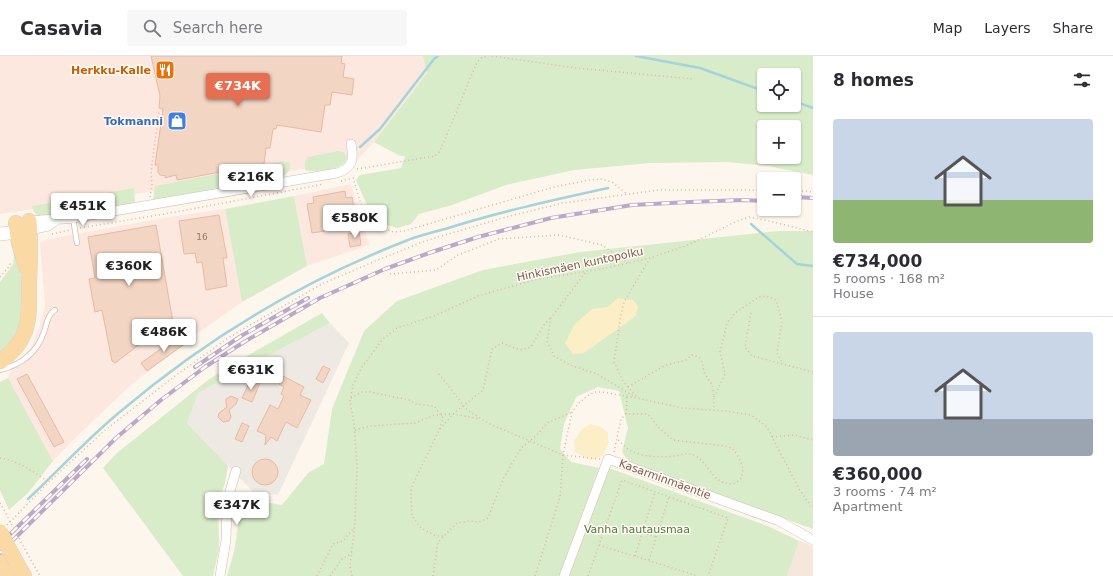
<!DOCTYPE html>
<meta charset="utf-8">
<style>
:root{--surface:#fff;--page:#f7f7f7;--text:#2b2b33;--muted:#7c7c81;--line:#e1e1e2;--accent:#e76f51}
body{margin:0;font-family:"DejaVu Sans",sans-serif;background:var(--page);color:var(--text);height:100vh;display:flex;flex-direction:column;font-size:15px;white-space:nowrap}
*{box-sizing:border-box;margin:0}
p{font-size:13px;color:var(--muted)}
.icon{flex:none;width:22px;height:22px;fill:none;stroke:currentColor;stroke-width:2;stroke-linecap:round;stroke-linejoin:round}
.map{position:relative;flex:1;overflow:hidden}
.sheet{display:flex;flex-direction:column;background:var(--surface);width:300px}
.sheet>*{flex:none}
.controls{position:absolute;left:757px;top:12px;display:grid;gap:8px}
.controls a{display:grid;place-items:center;width:44px;height:44px;border-radius:4px;background:var(--surface);box-shadow:0 1px 3px #0004;font-size:20px}
.price{position:absolute;translate:-50% -34px;padding:0 9px;border-radius:4px;background:#fff;color:#222;font-size:13px;line-height:26px;filter:drop-shadow(0 1px 2px #0008)}
.price::after{content:'';position:absolute;left:50%;top:24px;width:12px;height:9px;margin-left:-6px;background:inherit;clip-path:polygon(0 0,100% 0,50% 100%)}
.price.current{background:var(--accent);color:#fff}
ul{padding:0;list-style:none}
li{display:grid;align-content:center;gap:8px;height:212px;padding:0 20px}
li+li{border-top:1px solid var(--line)}
li span{display:grid;place-items:center;height:124px;border-radius:4px;color:#555}
li>.icon{margin-inline-start:auto}
span .icon{width:72px;height:72px;fill:#fffc;stroke-width:1}
li b{font-size:17px}
h2{display:flex;justify-content:space-between;align-items:center;height:48px;padding:0 20px;font-size:17px}
header{display:flex;align-items:center;gap:24px;box-sizing:border-box;height:56px;padding:0 20px;background:var(--surface);border-bottom:1px solid var(--line)}
header strong{font-size:19px}
nav{display:flex;gap:22px;margin-inline-start:auto;font-size:14px}
.search{width:280px;height:36px;background:var(--page);display:flex;align-items:center;gap:10px;box-sizing:border-box;padding:0 14px;border-radius:4px;color:var(--muted);font-size:15px}
main{display:flex;flex:1;min-height:0}
.map>svg:first-child{display:block}
</style>
<header>
<strong>Casavia</strong>
<div class="search"><svg class="icon" aria-label="search" viewBox="0 0 24 24"><circle cx="10" cy="10" r="6"/><path d="M15 15l6 6"/></svg>Search here</div>
<nav><a>Map</a><a>Layers</a><a>Share</a></nav>
</header>
<main>
<div class="map">
<svg width="813" height="520" viewBox="0 0 813 520">
<rect width="100%" height="100%" fill="#fdf6ec"/>
<path fill="#f5e8da" d="M799,485L813,490V520H787Z"/>
<path fill="#fde8e0" d="M0,0H423L427,17L374,86L356,105L0,158Z
M351,128L369,189L307,210L294,140Z
M225,153L242,246L191,282L131,329L72,385L53,405L8,322L14,307L24,299L32,289L39,273L45,250L40,187L45,184L163,162Z"/>
<path fill="#efe9e4" d="M330,267L349,287L278,439L253,436L187,367L198,337Z"/>
<path fill="#d8ecc9" fill-rule="evenodd" d="M423,0H813V119L768,110L726,106L650,107L574,114L506,129L452,149L419,158L411,168L397,172L381,167L371,158L356,124L360,119L401,112L405,100H400L374,86L427,17ZM764,19H794V49H764ZM764,71H794V101H764Z
M338,95L343,96L346,99L347,103C345,106 343,109 340,110C335,113 310,117 305,114V106L308,101Z
M284,105L290,107C291,113 289,116 284,120L153,144L155,130Z
M134,132L135,145L132,149L39,160C34,157 33,155 32,150Z
M294,140L307,210L242,246L225,153Z
M778,175H813V473L628,405L622,396L628,372L619,335L598,331L576,341L564,368L560,393L571,406L599,412L560,520H227C235,497 239,473 238,449L248,443L282,449L308,417L324,408L332,353L364,275L397,245L483,214L580,196Z
M15,192C22,217 30,258 15,281C11,287 5,292 0,298V226L13,208Z
M322,257L330,267L198,337L187,367L228,410L225,427L218,446L219,493L213,520H183L103,412L117,397L208,324L235,307Z
M8,322L53,405L28,437L9,454L0,434V326Z
M609,412L770,471L799,485L787,520H569Z"/>
<path fill="#fcefc7" d="M618,242L633,244L638,250L636,260L584,297L573,298L565,287L575,268L592,253L608,251Z
M591,368L601,371L608,377V388L603,400L591,404L575,396L574,385L582,373Z"/>
<g fill="none" stroke-linecap="round" stroke-linejoin="round">
<path stroke="#a5d3da" stroke-width="2.5" d="M636,0L700,12L764,35
M794,45L813,52
M360,91L380,73L434,3L438,0
M751,168L797,208L813,210
M28,443C59,414 88,382 121,355C205,284 301,226 403,186C416,180 431,177 445,173C499,156 553,144 608,132"/>
</g>
<path fill="#f3d5c3" stroke="#e6bba3" d="M151,0H342L341,7L345,8L343,21L354,23L352,39L332,36L330,49H325L321,76L277,69L276,73H273L270,92H266L264,108L177,124L176,119L165,122L166,120L160,119L158,116V109H155L163,53L159,52L160,40Z
M345,135L346,142L352,141L355,158L323,164L325,175L312,177L307,148L314,147L313,141Z
M219,159L227,202H223L227,230L206,234L202,206L197,207L195,197L184,198L179,165Z
M156,169L173,266L156,269L157,275L115,307L112,305L102,254L95,256L89,223L95,222L88,181Z
M359,175L361,189L350,191L348,178Z
M180,279L186,287L147,315L141,307Z
M323,310L330,313L323,327L316,323Z
M27,318L64,386L54,391L17,323Z
M283,320L304,331L300,339L311,344L297,372L286,366L277,385L271,381L265,389L266,379L257,375L270,349L278,353L284,340L281,338L284,331L279,328Z
M251,323L260,327L252,346L242,342Z
M231,340L238,343L236,348L229,354L231,361L229,365L223,366L218,361L219,357L227,351L226,347V343Z
M242,367L249,370L242,386L235,383Z
M252 416a13 13 0 1 1 26 0a13 13 0 1 1-26 0Z"/>
<g fill="none" stroke-linecap="round" stroke-linejoin="round">
<g stroke="#d1beb0" stroke-width="6">
<path id="lane" d="M73,162L77,187
M0,314C20,309 37,297 44,276C47,268 47,259 55,254"/>
</g>
<g stroke="#d1beb0" stroke-width="10">
<path id="street" d="M29,165C44,163 58,164 73,162L337,117C353,112 354,103 351,88
M30,174L48,170L55,165
M220,520L226,484L227,445L236,415
M564,520L608,403L779,465L813,484"/>
</g>
<g stroke="#d6c0b0" stroke-width="14">
<path id="secondary" d="M0,178L26,175"/>
</g>
<g stroke="#dad1cd" stroke-width="16">
<path id="primary" d="M16,167L19,187L26,211
M0,306C32,282 29,262 29,227C30,205 31,187 29,165
M0,506L7,520
M16,506L24,520"/>
</g>
<path stroke="#d9b8a5" stroke-width="1.5" stroke-dasharray="1 3" stroke-linecap="butt" d="M492,0L576,12L694,23
M357,113L435,100L440,95L477,6L481,2L488,0
M341,125L353,122L365,161L371,166L393,176L404,175L554,131L589,124L601,123L612,126L627,138
M794,134L813,136
M150,141L152,129L151,116L159,55
M80,172L176,156L324,128
M52,178L70,174
M585,217L551,262L547,285L554,300L570,309L597,318L635,341
M390,218L436,214L458,199L499,183L559,179L602,189L628,207
M0,221L8,212L12,205
M751,257L745,291L752,300L813,316
M439,318L467,354L490,368L563,399L600,403
M628,331L664,310L686,304L692,299C704,301 701,306 704,315C705,320 710,324 712,329C714,337 714,346 714,354
M636,340L623,325L614,306L621,258L624,246L650,202
M714,341L725,318L720,296L727,267L735,257L759,241L766,240L776,244L782,265L777,297L783,308
M351,342L362,336H370L409,344L416,348L434,350L443,362L439,374L414,426L411,435L412,460L421,472L436,480H444
M626,358L627,340
M440,373L453,358L483,334L492,293L502,287L520,294L531,291L543,270L551,261
M355,374L371,370L415,367L435,359L453,358L480,363
M772,381L794,379L813,384
M614,396L621,363L626,358H648L658,371L673,384L725,390L732,392C739,401 746,411 741,422C739,425 735,428 731,428C709,428 708,399 688,398C683,397 678,400 673,400C658,402 641,401 628,393C624,390 621,386 617,383
M0,402C17,404 35,417 49,426
M0,447L4,454
M7,469L49,426L104,375L175,320L228,282L245,272L322,228L373,206L425,185L506,161L563,147L659,134H764
M643,477L656,481
M599,489L698,520
M27,497L40,520
M635,500L655,436
M649,504L669,441
M317,520L333,488L343,485L354,472
M330,520L342,503L352,497
M352,520L350,510L355,466L357,409L354,368L350,345L353,329L362,311L382,284L397,272L434,260L478,240L534,224L607,212L650,202L688,189L735,166L749,161L765,164L813,176
M433,520L438,486L457,467L469,465L479,466L488,462L503,423L521,392L536,380L547,367L572,356
M535,520L560,441L563,399L572,356L578,348L586,341L594,336H602L637,342L682,352L726,355L751,359L767,371L799,433L813,453
M588,520L622,424L728,462L708,520"/>
<use href="#lane" stroke="#fff" stroke-width="4.5"/>
<use href="#street" stroke="#fff" stroke-width="9"/>
<use href="#secondary" stroke="#fff" stroke-width="13"/>
<use href="#primary" stroke="#fbd9a5" stroke-width="15"/>
<g stroke="#b9a8c9" stroke-width="4">
<path id="rail" d="M794,141L813,142
M195,311L241,280L308,242
M0,488L87,403
M0,497L116,382L161,344L205,311L244,286L320,242L385,213L432,196L478,181L551,162L632,149L690,146L743,144L764,145"/>
</g>
<use href="#rail" stroke="#fffaf3" stroke-width="2.5" stroke-dasharray="8" stroke-linecap="butt"/>
<g stroke="#dad1cd" stroke-width="16" stroke-linecap="butt">
<path id="primary-bridge" d="M0,476L16,506"/>
</g>
<path stroke="#d9b8a5" stroke-width="1.5" stroke-dasharray="1 3" stroke-linecap="butt" d="M4,454L27,497"/>
<use href="#primary-bridge" stroke="#fbd9a5" stroke-width="15"/>
</g>
<defs>
<g id="restaurant-square" transform="scale(1)"><rect x="-9" y="-9" width="18" height="18" rx="4" fill="#e8710a" stroke="#fffaf3"/><path d="M-5-6h1v4h1v-4h1v4h1v-4h1v5L-1.5 .5V6h-2V.5L-5-1ZM5-6V6H3V1.5H1.5Q1.5-4 5-6Z" fill="#fff"/></g>
<g id="shop-square" transform="scale(1)"><rect x="-9" y="-9" width="18" height="18" rx="4" fill="#3f7fe0" stroke="#fffaf3"/><path d="M-5-2.5h2.3a2.7 3.5 0 0 1 5.4 0H5L5.5 6h-11ZM-1.5-2.5h3a1.5 2.3 0 0 0-3 0Z" fill="#fff"/></g>
</defs>
<g fill-rule="evenodd">
<use href="#restaurant-square" x="165" y="14"/>
<use href="#shop-square" x="177" y="65"/>
</g>
<g text-anchor="middle" stroke-width="3" stroke-linejoin="round" paint-order="stroke">
<g font-size="9" fill="#987a6a">
<text x="202" y="184">16</text>
</g>
<g font-size="11" font-weight="bold" fill="#c56008" stroke="#fffaf3" text-anchor="end">
<text x="151" y="18">Herkku-Kalle</text>
</g>
<g font-size="11" font-weight="bold" fill="#366cbe" stroke="#fffaf3" text-anchor="end">
<text x="163" y="69">Tokmanni</text>
</g>
<g font-size="11" fill="#7a5c4d" stroke="#fffaf3">
<text transform="translate(580 208) rotate(-12)" y="4">Hinkismäen kuntopolku</text>
<text transform="translate(665 423) rotate(20)" y="4">Kasarminmäentie</text>
</g>
<g font-size="11" fill="#537a41" stroke="#fffaf3">
<text x="637" y="477">Vanha hautausmaa</text>
</g>
</g>
</svg>
<div class="controls">
<a><svg class="icon" aria-label="locate" viewBox="0 0 24 24"><circle cx="12" cy="12" r="6"/><path d="M12 2v4M12 18v4M2 12h4M18 12h4"/></svg></a>
<a>+</a>
<a>−</a>
</div>
<b class="price current" style="left:238px;top:51px">€734K</b>
<b class="price" style="left:251px;top:142px">€216K</b>
<b class="price" style="left:83px;top:171px">€451K</b>
<b class="price" style="left:355px;top:183px">€580K</b>
<b class="price" style="left:129px;top:231px">€360K</b>
<b class="price" style="left:164px;top:297px">€486K</b>
<b class="price" style="left:251px;top:335px">€631K</b>
<b class="price" style="left:237px;top:470px">€347K</b>
</div>
<section class="sheet">
<h2>8 homes<svg class="icon" aria-label="filters" viewBox="0 0 24 24"><path d="M4 7h16M4 17h16"/><circle cx="9" cy="7" r="2"/><circle cx="15" cy="17" r="2"/></svg></h2>
<ul>
<li><span style="background:linear-gradient(#c9d6e8 65%,#8fb573 0)"><svg class="icon" aria-label="home" viewBox="0 0 24 24"><path d="M3 11l9-7 9 7M6 9v11h12V9"/></svg></span><div><b>€734,000</b><p>5 rooms · 168 m²</p><p>House</p></div></li>
<li><span style="background:linear-gradient(#c9d6e8 70%,#9aa5b1 0)"><svg class="icon" aria-label="home" viewBox="0 0 24 24"><path d="M3 11l9-7 9 7M6 9v11h12V9"/></svg></span><div><b>€360,000</b><p>3 rooms · 74 m²</p><p>Apartment</p></div></li>
</ul>
</section>
</main>
